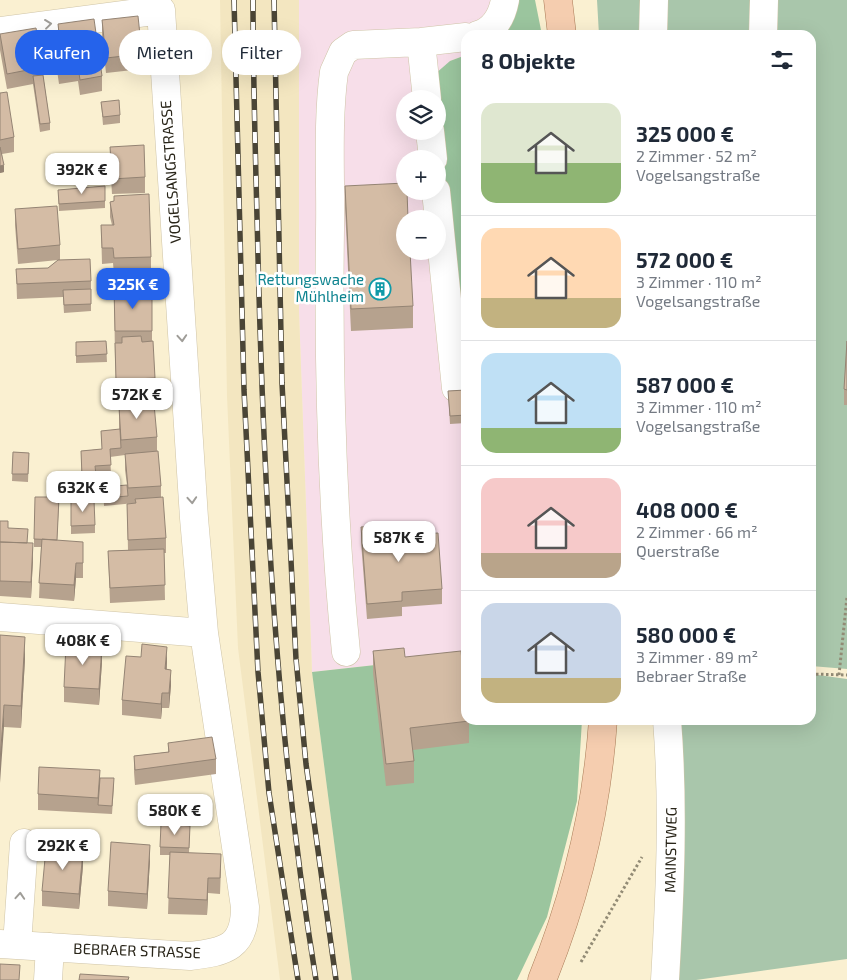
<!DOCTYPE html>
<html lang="de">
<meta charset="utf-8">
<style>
:root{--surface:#fff;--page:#f6f6f7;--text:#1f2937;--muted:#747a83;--line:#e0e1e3;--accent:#2563eb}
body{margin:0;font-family:"Exo 2",sans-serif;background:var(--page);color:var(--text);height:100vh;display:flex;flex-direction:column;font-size:19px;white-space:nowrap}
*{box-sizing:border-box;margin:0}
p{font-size:16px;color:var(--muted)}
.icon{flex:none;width:28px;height:28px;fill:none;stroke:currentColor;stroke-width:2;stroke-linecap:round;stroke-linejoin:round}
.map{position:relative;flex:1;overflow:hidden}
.side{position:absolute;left:461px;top:30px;width:355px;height:695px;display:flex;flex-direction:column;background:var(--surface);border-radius:15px;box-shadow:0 5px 20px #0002}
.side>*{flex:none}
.banner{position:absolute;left:15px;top:30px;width:371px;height:45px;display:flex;gap:10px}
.fabs{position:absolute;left:396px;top:90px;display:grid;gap:10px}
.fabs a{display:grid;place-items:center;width:50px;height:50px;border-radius:50%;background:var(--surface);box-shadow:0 5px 20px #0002;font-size:25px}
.price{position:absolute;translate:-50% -42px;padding:0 11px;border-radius:10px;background:#fff;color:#222;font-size:16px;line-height:32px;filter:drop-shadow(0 1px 2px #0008)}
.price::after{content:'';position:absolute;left:50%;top:30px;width:15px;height:11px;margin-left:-8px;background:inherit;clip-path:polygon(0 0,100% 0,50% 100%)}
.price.current{background:var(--accent);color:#fff}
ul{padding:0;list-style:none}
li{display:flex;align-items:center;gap:15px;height:125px;padding:0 20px}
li+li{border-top:1px solid var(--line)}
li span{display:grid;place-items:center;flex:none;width:140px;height:100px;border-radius:15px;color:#555}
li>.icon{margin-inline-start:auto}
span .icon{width:60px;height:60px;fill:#fffc;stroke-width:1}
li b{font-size:21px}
h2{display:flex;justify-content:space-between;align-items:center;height:60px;padding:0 20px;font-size:21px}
.tag{padding:0 18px;border-radius:22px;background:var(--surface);box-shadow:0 5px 20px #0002;font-size:18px;line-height:45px}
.tag.current{background:var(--accent);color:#fff}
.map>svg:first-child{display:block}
</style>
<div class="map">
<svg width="847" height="980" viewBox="0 0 847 980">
<rect width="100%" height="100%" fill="#faf0d1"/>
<path fill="#f7dee9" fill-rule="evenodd" d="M299,0H514L466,35V55L450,61L429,99H405V131H432L435,159H405V191H438L466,343V655L312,672L299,312ZM405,219H438V251H405Z"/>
<path fill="#f3e6c0" d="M220,0H299V312L312,672L352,980H280L238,648L227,396Z"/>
<path fill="#a9c6ab" d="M597,0H847V669L811,666V35H599Z
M811,674L847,679V959L696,980H676L673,720H811Z"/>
<path fill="#9bc59e" d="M514,0H535L542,35H494Z
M466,55V343H464L438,180V99L427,81L450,61Z
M466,655V720H582L577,801L547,917L517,980H352L312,672Z"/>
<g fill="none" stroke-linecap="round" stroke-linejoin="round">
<g stroke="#cfc4a7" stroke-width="29">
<path id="minor" d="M0,31L161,10L194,518L204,633L245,907C245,947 226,952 190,956L0,944
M478,35C495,30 502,16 505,0
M653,35L654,0
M763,35L764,0
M421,42L427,99
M430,131L433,159
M436,191L456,388
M0,617L204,633
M346,652C332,512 328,371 330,230C331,178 327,123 334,72L343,52L353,45L421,42L466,37
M17,945L24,843
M48,980L50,947
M665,980C670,893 674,807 667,720"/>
</g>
<g stroke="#aa7c58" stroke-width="29">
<path id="major" d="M558,0L562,35
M542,980C576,896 597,810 603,720"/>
</g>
<path stroke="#928b75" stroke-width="3" stroke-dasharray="2.5 2.5" stroke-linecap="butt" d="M811,674L847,675
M839,675L847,597
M581,962L642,857"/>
<use href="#minor" stroke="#fff" stroke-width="28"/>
<use href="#major" stroke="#f5cdaf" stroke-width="28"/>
<g stroke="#4a4536" stroke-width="5.5">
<path id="rail" d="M234,0L244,390L258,672L269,793L298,980
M253,0C253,86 256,171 258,257C264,499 277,741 316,980
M274,0L282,383L296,659L306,764L336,980"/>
</g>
<use href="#rail" stroke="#fff" stroke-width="4" stroke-dasharray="11" stroke-linecap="butt"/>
</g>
<path fill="#b6a28e" d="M102,20L142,54V69L106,73L102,35Z
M58,24L102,76V91L80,95L78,81L59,84L54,49V34L58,33Z
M0,34L43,67V75L50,123V130L40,132L33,84L7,89L0,50Z
M0,93L14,137V152L2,154L4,172L0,173Z
M101,102L120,115V123L103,125Z
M110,147L145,177V193L112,194L110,162Z
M105,186V208L59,211L58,190Z
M345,186L413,306V328L351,331L345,208Z
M114,196L151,257V272L114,274L113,263L102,264L101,225H112L110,217V202L114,201Z
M15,209L60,245V260L91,281V311L64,313L63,297L17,299L16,269L48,268L58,260L18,264L15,225Z
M114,288L139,295L152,294V342L155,378V394H148L149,404L157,437V451L161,486V497L166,538V553H164L165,600L110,603L108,551L128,550L127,504L135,503L104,506L103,487L127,485L125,470V455L110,457L111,473L96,474V483L82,484L81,451L102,449L101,431L119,430V407L126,406L117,407L115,359Z
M464,336H466V362H464Z
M106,341L107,362L76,363V342Z
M847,341V405H844V389Z
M466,390V423L450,424L448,391Z
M13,452L29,453L28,482L12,481Z
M71,501L95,525V533L71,534Z
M59,505L57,540L83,557V578H76L74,601L39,598L41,547H34V539Z
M0,521L8,528L28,543L33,558L31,598L0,596Z
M361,527L397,536L442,589V604L402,607V616L367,619L361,542Z
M0,635L25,659L21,728L4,727Z
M373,651L405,657L469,721V743L413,750L414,761V783L386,786L373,673Z
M102,662L99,705L64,702V687Z
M167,662V669L171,685L169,708H162L161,719L122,715V700Z
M168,743L216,759V774L135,785L134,772V756L168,752Z
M100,778L114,786L112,814L38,810V794Z
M190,826L189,853L221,869L220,894L208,893L207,915L168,914L170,855H160V847Z
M150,860L147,909L108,906V891Z
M83,866L79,909L42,906V891Z"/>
<path fill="#948474" d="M4,165V172L0,173V166Z
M33,543V558L31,598V582Z
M76,563V578L74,601V585Z
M25,637V659L21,728V706Z
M102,646V662L99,705V689Z
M167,647V662L165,685V669Z
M171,670V685L169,708V693Z
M162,693V708L161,719V704Z
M4,705V727L0,783V761Z
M150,845V860L147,909V894Z
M83,851V866L79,909V894Z
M208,878V893L207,915V900Z"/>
<path fill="#d4bca5" stroke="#948474" d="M138,16L142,54L106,58L102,20Z
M94,19L102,76L80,80L78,66L59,69L54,34L59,33L58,24Z
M36,28L43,67L7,74L0,34Z
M43,75L50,123L40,124L33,76Z
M7,92L14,137L0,140V93Z
M119,100L120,115L103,117L101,102Z
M144,145L145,177L112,179L110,147Z
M0,147L4,165L0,166Z
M405,183V191H407L408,219H405V251H410L413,306L351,309L345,186Z
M105,186V201L59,204L58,190Z
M149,194L151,257L114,258L113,248H102L101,225H114L110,202L114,201V196Z
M57,206L60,245L18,249L15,209Z
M90,259L91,281L17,284L16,269L48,268L58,260Z
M139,287L138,295L152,294V331H115L114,288Z
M91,289V304L64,305L63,290Z
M141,336L142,342L153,341L155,378L116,380L115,343H122V337Z
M464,336H466V354H464Z
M106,341L107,354L76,356V342Z
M847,341V390L844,389Z
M148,386L149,398L117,399L116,388Z
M466,390V415L450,416L448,391Z
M144,398V405L154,404L157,437L121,440L119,407L126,406V399Z
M120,429L121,448L110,449L111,465L95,466L96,475L82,476L81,451L102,449L101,431Z
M158,451L161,486L128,488L125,454Z
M13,452L29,453L28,474H12Z
M127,485L128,496L104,498L103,487Z
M35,497H59L57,540L34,539Z
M163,497L166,538L128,540L127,504L136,503L135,499Z
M94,500L95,525L71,526V501Z
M0,521H8V528L28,529L27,543L0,542Z
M396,524L397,536L438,533L442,589L402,592V601L367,604L361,527Z
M42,539L83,542V563H76L74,585L39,583Z
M0,542L33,543L31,582L0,581Z
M164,549L165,585L110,588L108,551Z
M0,635L25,637L21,706L4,705L0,761Z
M66,644L102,646L99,689L64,687Z
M142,644L167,647L165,669L171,670L169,693H162L161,704L122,700L126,656L141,657Z
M404,648L405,657L461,651L466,699V720H469V721L410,728L414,761L386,764L373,651Z
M212,737L216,759L135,770L134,756L169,752L168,743Z
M39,767L100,770L98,798L38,794Z
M100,778H114L112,806L98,805Z
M161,824L190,826L189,848L160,847Z
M111,842L150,845L147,894L108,891Z
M46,848L83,851L79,894L42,891Z
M170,852L221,854L220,878H208L207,900L168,898Z
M0,964L20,965L19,980H0Z
M80,974L129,977L128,980H79Z"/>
<defs><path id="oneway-chevron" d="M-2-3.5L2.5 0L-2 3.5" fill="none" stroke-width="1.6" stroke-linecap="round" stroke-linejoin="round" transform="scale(1.25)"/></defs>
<g stroke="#9f9d98">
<use href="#oneway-chevron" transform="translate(48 24) rotate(-7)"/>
<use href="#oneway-chevron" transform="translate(182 338) rotate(86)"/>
<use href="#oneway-chevron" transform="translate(192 500) rotate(86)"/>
<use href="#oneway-chevron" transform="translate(20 896) rotate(-86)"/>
</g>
<defs>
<g id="building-ring" transform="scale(1.125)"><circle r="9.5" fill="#fff" stroke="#0f9aa8" stroke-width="1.5"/><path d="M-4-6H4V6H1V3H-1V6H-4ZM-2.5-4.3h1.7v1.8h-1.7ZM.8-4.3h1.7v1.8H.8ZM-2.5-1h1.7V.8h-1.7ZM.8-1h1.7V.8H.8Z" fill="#0f9aa8"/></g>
</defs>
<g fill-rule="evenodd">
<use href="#building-ring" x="380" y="289"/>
</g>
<g text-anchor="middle" stroke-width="5" stroke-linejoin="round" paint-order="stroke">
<g font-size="15" fill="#2a261a" stroke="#fff">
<text transform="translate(171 172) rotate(-94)" y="5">VOGELSANGSTRASSE</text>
<text transform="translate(671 850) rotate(-89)" y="5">MAINSTWEG</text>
<text transform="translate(137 951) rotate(2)" y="5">BEBRAER STRASSE</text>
</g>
<g font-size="15" fill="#0d838f" stroke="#fff" text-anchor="end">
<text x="364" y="285">Rettungswache<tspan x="364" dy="17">Mühlheim</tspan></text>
</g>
</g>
</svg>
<div class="fabs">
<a><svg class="icon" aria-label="layers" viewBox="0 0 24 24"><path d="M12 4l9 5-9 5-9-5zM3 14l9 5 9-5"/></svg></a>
<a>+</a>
<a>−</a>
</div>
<b class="price" style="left:82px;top:195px">392K €</b>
<b class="price current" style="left:133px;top:310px">325K €</b>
<b class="price" style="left:137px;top:420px">572K €</b>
<b class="price" style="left:83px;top:513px">632K €</b>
<b class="price" style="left:399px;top:563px">587K €</b>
<b class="price" style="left:83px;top:666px">408K €</b>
<b class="price" style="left:175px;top:836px">580K €</b>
<b class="price" style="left:63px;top:871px">292K €</b>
<div class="banner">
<a class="tag current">Kaufen</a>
<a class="tag">Mieten</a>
<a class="tag">Filter</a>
</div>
<section class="side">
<h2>8 Objekte<svg class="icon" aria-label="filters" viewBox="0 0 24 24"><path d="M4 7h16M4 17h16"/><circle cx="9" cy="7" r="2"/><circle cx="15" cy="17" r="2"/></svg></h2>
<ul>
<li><span style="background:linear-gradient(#dfe7d0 60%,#8fb573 0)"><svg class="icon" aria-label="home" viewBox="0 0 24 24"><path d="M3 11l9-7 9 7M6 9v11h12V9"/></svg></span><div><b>325 000 €</b><p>2 Zimmer · 52 m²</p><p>Vogelsangstraße</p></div></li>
<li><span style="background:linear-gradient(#ffd9b3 70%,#c2b280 0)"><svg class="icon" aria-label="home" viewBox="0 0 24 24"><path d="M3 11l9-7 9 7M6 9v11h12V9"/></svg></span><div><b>572 000 €</b><p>3 Zimmer · 110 m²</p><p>Vogelsangstraße</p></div></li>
<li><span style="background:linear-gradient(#bfe0f5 75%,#8fb573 0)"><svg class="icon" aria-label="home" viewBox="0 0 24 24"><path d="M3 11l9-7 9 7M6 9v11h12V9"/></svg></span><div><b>587 000 €</b><p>3 Zimmer · 110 m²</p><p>Vogelsangstraße</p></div></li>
<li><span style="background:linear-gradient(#f6c9c9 75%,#b9a48a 0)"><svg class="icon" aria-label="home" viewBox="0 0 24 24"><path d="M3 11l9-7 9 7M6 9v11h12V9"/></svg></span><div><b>408 000 €</b><p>2 Zimmer · 66 m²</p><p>Querstraße</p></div></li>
<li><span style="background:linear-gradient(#c9d6e8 75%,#c2b280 0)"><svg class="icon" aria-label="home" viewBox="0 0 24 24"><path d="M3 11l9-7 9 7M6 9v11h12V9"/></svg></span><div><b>580 000 €</b><p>3 Zimmer · 89 m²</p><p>Bebraer Straße</p></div></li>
</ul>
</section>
</div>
